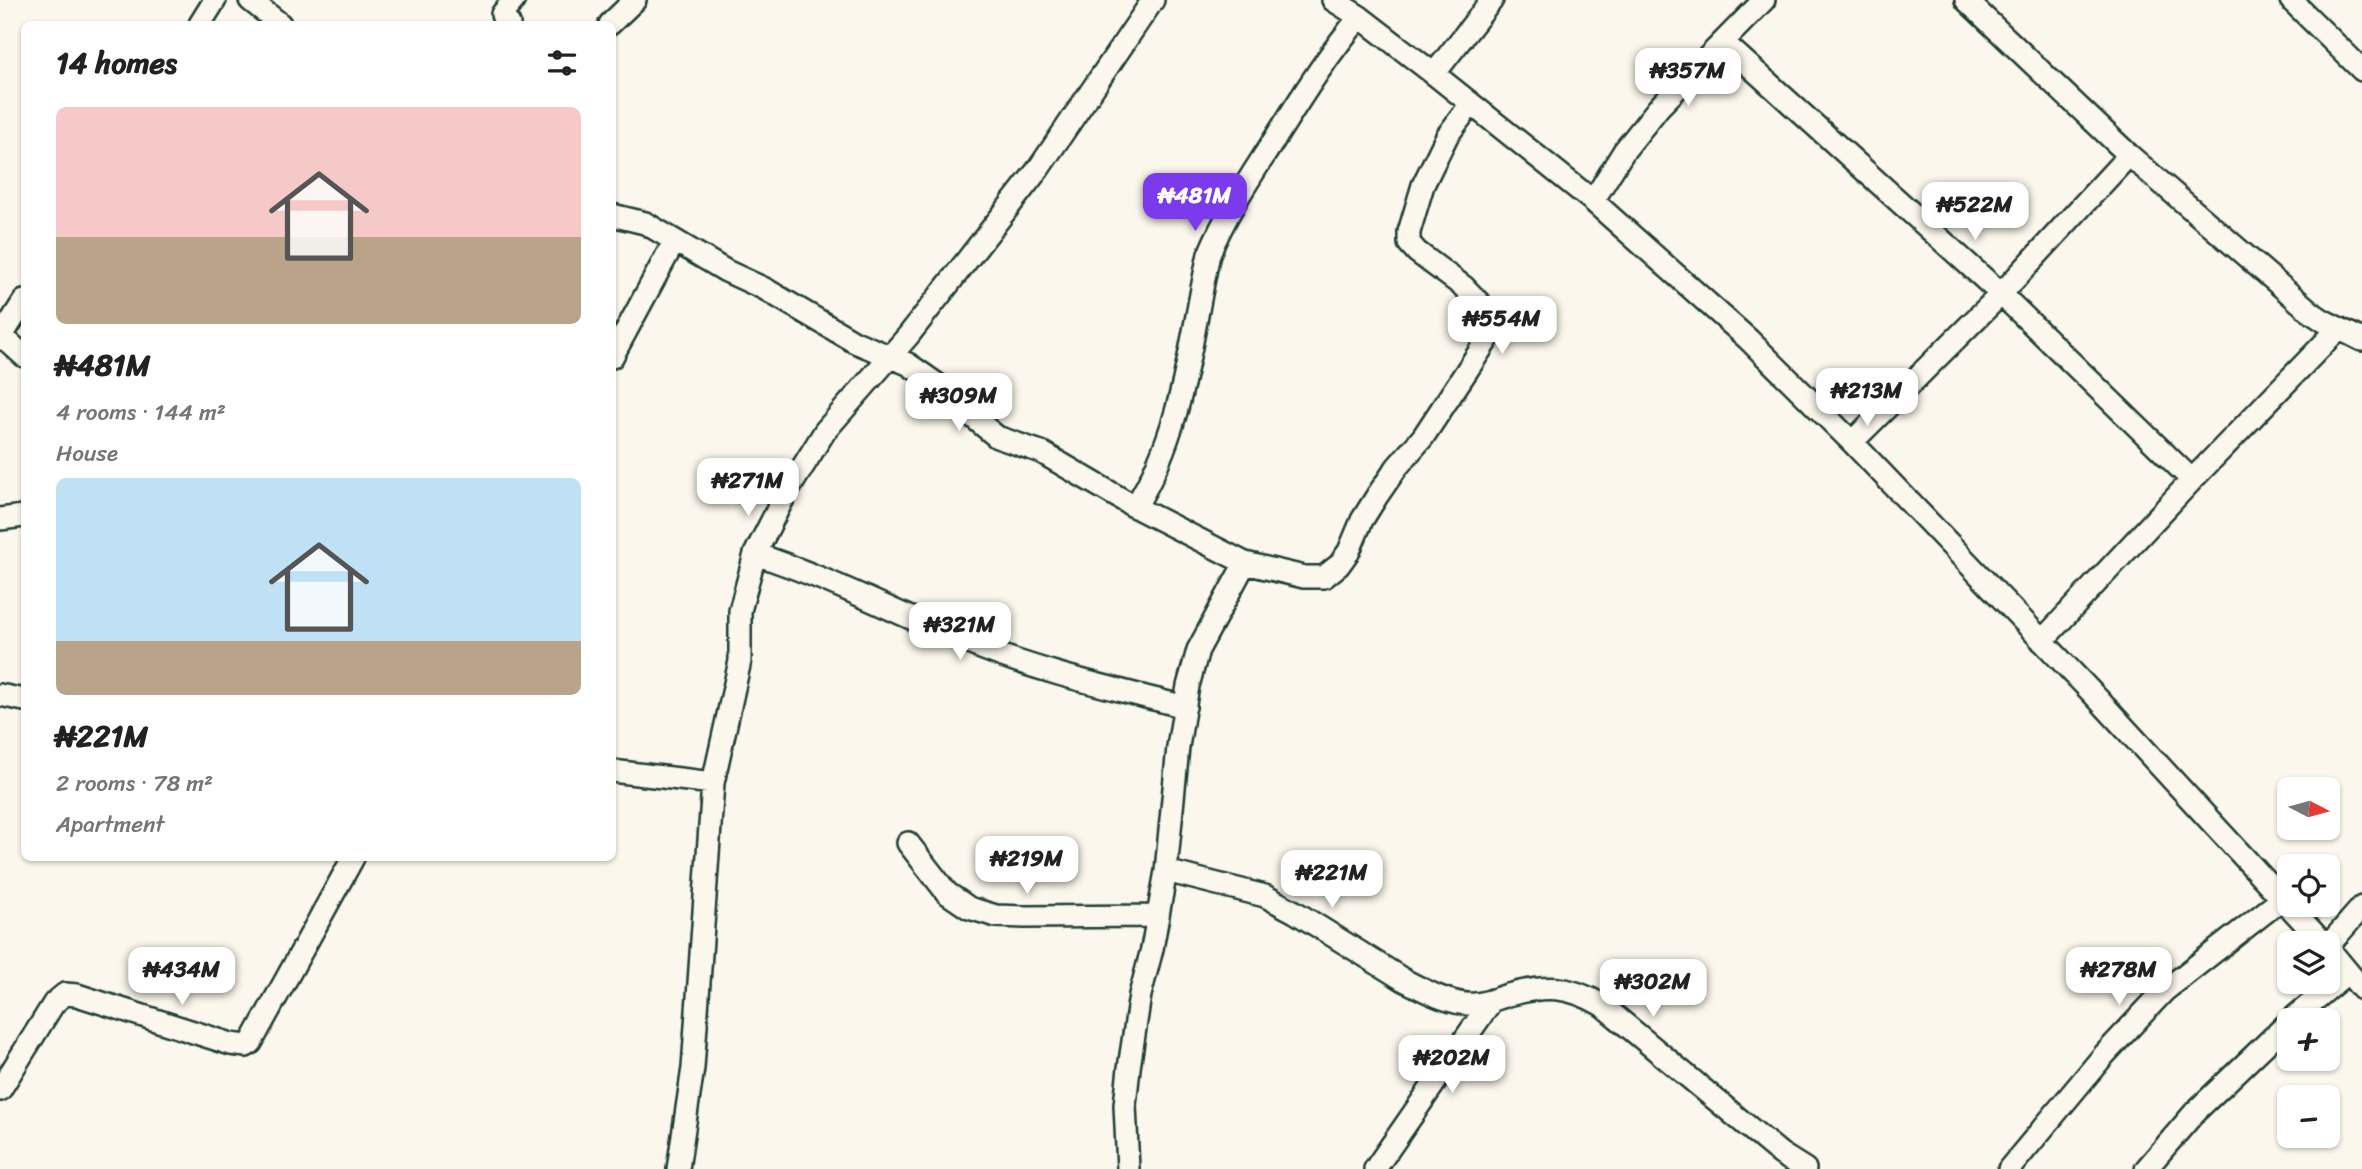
<!DOCTYPE html>
<meta charset="utf-8">
<style>
:root{--surface:#fff;--page:#f6f6f6;--text:#222;--muted:#767676;--accent:#7c3aed}
body{margin:0;font-family:Sriracha,sans-serif;background:var(--page);color:var(--text);height:100vh;display:flex;flex-direction:column;font-size:26px;white-space:nowrap}
*{box-sizing:border-box;margin:0}
p{font-size:23px;color:var(--muted)}
.icon{flex:none;width:38px;height:38px;fill:none;stroke:currentColor;stroke-width:2;stroke-linecap:round;stroke-linejoin:round}
.map{position:relative;flex:1;overflow:hidden}
.details{position:absolute;left:21px;top:21px;width:595px;height:840px;display:flex;flex-direction:column;background:var(--surface);border-radius:10px;box-shadow:0 2px 5px #0004}
.details>*{flex:none}
.needle{width:46px;rotate:96deg}
.controls{position:absolute;left:2277px;top:777px;display:grid;gap:14px}
.controls a{display:grid;place-items:center;width:63px;height:63px;border-radius:10px;background:var(--surface);box-shadow:0 2px 5px #0004;font-size:35px}
.price{position:absolute;translate:-50% -60px;padding:0 16px;border-radius:14px;background:#fff;color:#222;font-size:23px;line-height:46px;filter:drop-shadow(0 2px 4px #0008)}
.price::after{content:'';position:absolute;left:50%;top:42px;width:21px;height:16px;margin-left:-10px;background:inherit;clip-path:polygon(0 0,100% 0,50% 100%)}
.price.current{background:var(--accent);color:#fff}
ul{padding:0;list-style:none}
li{display:grid;align-content:center;gap:14px;height:371px;padding:0 35px}
li span{display:grid;place-items:center;height:217px;border-radius:10px;color:#555}
li>.icon{margin-inline-start:auto}
span .icon{width:126px;height:126px;fill:#fffc;stroke-width:1}
li b{font-size:30px}
h2{display:flex;justify-content:space-between;align-items:center;height:84px;padding:0 35px;font-size:30px}
.map>svg:first-child{display:block}
</style>
<div class="map">
<svg width="2362" height="1169" viewBox="0 0 2362 1169">
<rect width="100%" height="100%" fill="#fbf7ec"/>
<filter id="ink" filterUnits="userSpaceOnUse"><feTurbulence type="fractalNoise" baseFrequency=".0143" numOctaves="2"/><feDisplacementMap in="SourceGraphic" scale="14" xChannelSelector="R" yChannelSelector="G"/><feConvolveMatrix kernelMatrix="1 2 1 2 8 2 1 2 1" color-interpolation-filters="sRGB"/></filter>
<g filter="url(#ink)">
<g fill="none" stroke-linecap="round" stroke-linejoin="round">
<g stroke="#1f3d34" stroke-width="26">
<path id="minor" d="M250,0L280,24
M1333,0L1360,17L1434,74L1593,201L1748,339L1852,442L2098,699L2323,943
M1966,0L2129,155L2312,313L2324,321L2362,340
M2291,0L2362,70
M200,24L215,0
M509,24L504,21L502,14L514,0
M610,24L635,0
M1723,42L2001,294L2192,480
M1434,74L1492,0
M1593,201L1624,151L1659,107L1764,0
M612,215L645,223L726,271L765,289L855,342L908,364L944,389L967,412L997,437L1041,452L1135,507L1245,563L1304,577H1324L1339,565L1349,551L1362,520L1377,496L1397,467L1423,437L1489,337L1490,322L1486,310L1464,287L1417,252L1409,243V232L1423,185L1447,136L1471,104
M2,336L24,356
M0,339L24,301
M612,357L674,242
M1852,442L2001,294L2129,155
M1135,507C1184,429 1190,341 1209,254C1227,211 1252,175 1276,137C1302,96 1328,54 1360,17
M0,519L24,516
M755,554C833,579 905,618 981,648C1047,674 1117,689 1185,707
M2042,641L2192,480L2339,328
M0,695L24,700
M612,771L713,783
M908,843L947,893L969,908L996,916L1025,917L1158,916
M1166,871L1265,896L1295,912L1404,980C1425,991 1453,1006 1476,1004C1487,1003 1498,998 1508,995C1545,985 1568,985 1602,1005L1781,1154L1805,1169
M2328,946L2362,907
M2328,948L2362,989
M2291,1020L2348,972
M0,1090L54,1003L65,994L77,995L231,1044L246,1046L251,1043L353,858
M678,1169L693,1068L713,783L740,661V611L755,554L784,497L825,431L908,336L1039,168L1153,0
M1128,1169L1125,1105L1129,1068L1140,995L1152,949L1166,871L1178,747L1188,686L1198,650L1245,563
M1375,1169L1492,1000
M2009,1169L2104,1055L2164,991L2282,899
M2146,1169L2195,1112L2289,1022"/>
</g>
<use href="#minor" stroke="#fbf7ec" stroke-width="21"/>
</g>
</g>
</svg>
<div class="controls">
<a><svg class="needle" viewBox="-14 -14 28 28"><path d="M0-13l5 13h-10z" fill="#e53935"/><path d="M0 13l5-13h-10z" fill="#767676"/></svg></a>
<a><svg class="icon" aria-label="locate" viewBox="0 0 24 24"><circle cx="12" cy="12" r="6"/><path d="M12 2v4M12 18v4M2 12h4M18 12h4"/></svg></a>
<a><svg class="icon" aria-label="layers" viewBox="0 0 24 24"><path d="M12 4l9 5-9 5-9-5zM3 14l9 5 9-5"/></svg></a>
<a>+</a>
<a>−</a>
</div>
<b class="price" style="left:1688px;top:108px">₦357M</b>
<b class="price current" style="left:1195px;top:233px">₦481M</b>
<b class="price" style="left:1975px;top:242px">₦522M</b>
<b class="price" style="left:1502px;top:356px">₦554M</b>
<b class="price" style="left:1867px;top:428px">₦213M</b>
<b class="price" style="left:959px;top:433px">₦309M</b>
<b class="price" style="left:748px;top:518px">₦271M</b>
<b class="price" style="left:960px;top:662px">₦321M</b>
<b class="price" style="left:1027px;top:896px">₦219M</b>
<b class="price" style="left:1332px;top:910px">₦221M</b>
<b class="price" style="left:182px;top:1007px">₦434M</b>
<b class="price" style="left:2119px;top:1007px">₦278M</b>
<b class="price" style="left:1653px;top:1019px">₦302M</b>
<b class="price" style="left:1452px;top:1095px">₦202M</b>
<section class="details">
<h2>14 homes<svg class="icon" aria-label="filters" viewBox="0 0 24 24"><path d="M4 7h16M4 17h16"/><circle cx="9" cy="7" r="2"/><circle cx="15" cy="17" r="2"/></svg></h2>
<ul>
<li><span style="background:linear-gradient(#f6c9c9 60%,#b9a48a 0)"><svg class="icon" aria-label="home" viewBox="0 0 24 24"><path d="M3 11l9-7 9 7M6 9v11h12V9"/></svg></span><div><b>₦481M</b><p>4 rooms · 144 m²</p><p>House</p></div></li>
<li><span style="background:linear-gradient(#bfe0f5 75%,#b9a48a 0)"><svg class="icon" aria-label="home" viewBox="0 0 24 24"><path d="M3 11l9-7 9 7M6 9v11h12V9"/></svg></span><div><b>₦221M</b><p>2 rooms · 78 m²</p><p>Apartment</p></div></li>
</ul>
</section>
</div>
